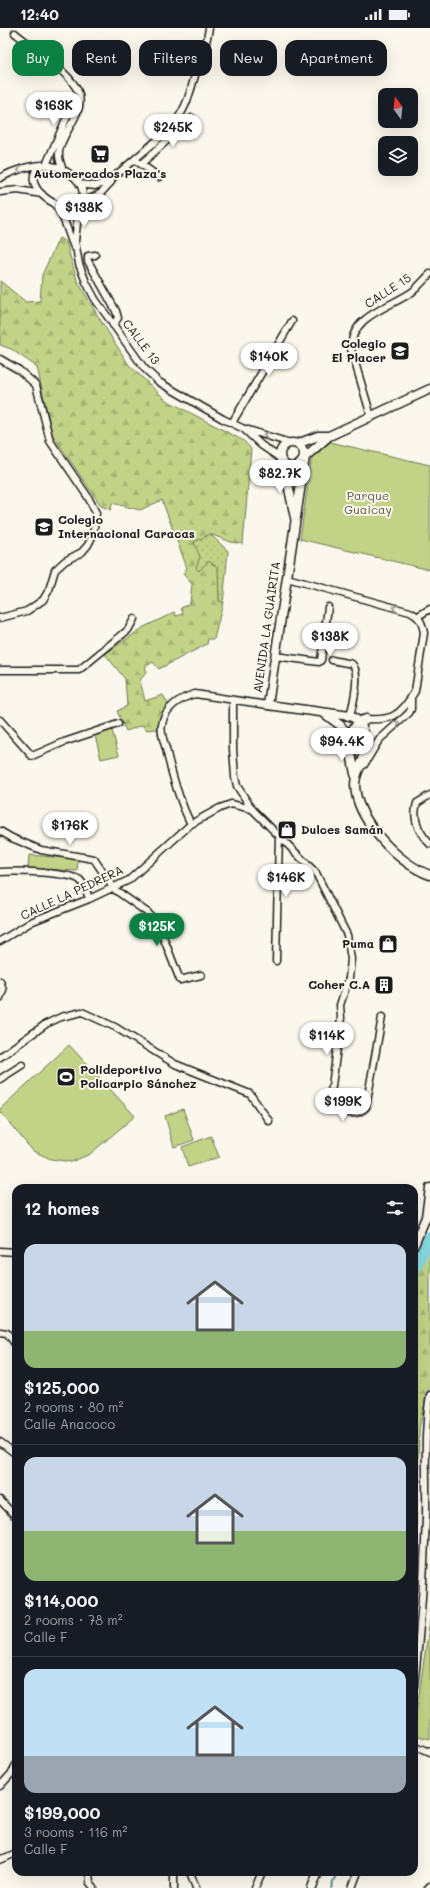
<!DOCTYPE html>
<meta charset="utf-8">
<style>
:root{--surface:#171b24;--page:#20242c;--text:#f1f3f6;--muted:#9ea1a6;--line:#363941;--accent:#0b8043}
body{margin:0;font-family:Mali,sans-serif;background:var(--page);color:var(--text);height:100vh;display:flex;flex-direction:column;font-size:15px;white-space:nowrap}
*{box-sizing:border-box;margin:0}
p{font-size:13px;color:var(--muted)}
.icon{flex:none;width:22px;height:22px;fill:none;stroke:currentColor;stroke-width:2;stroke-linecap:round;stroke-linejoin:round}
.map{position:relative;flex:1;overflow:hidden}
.side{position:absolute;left:12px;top:1156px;width:406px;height:692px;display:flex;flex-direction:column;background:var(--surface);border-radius:12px;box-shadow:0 4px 16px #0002}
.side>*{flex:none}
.hud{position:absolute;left:12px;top:12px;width:406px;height:36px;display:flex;gap:8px}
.needle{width:26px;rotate:345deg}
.buttons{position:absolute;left:378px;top:60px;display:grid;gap:8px}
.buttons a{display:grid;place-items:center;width:40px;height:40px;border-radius:8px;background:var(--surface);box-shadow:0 4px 16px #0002;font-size:20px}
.price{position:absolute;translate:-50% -34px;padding:0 9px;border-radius:14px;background:#fff;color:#222;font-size:13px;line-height:26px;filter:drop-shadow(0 1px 2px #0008)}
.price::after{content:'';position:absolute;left:50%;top:24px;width:12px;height:9px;margin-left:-6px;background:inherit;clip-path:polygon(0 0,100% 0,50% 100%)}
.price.active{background:var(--accent);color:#fff}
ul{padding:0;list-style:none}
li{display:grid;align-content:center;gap:8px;height:212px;padding:0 12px}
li+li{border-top:1px solid var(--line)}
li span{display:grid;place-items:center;height:124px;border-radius:12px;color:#555}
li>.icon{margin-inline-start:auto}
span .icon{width:72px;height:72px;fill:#fffc;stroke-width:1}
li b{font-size:17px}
h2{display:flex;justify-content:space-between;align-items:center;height:48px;padding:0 12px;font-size:17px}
.pill{padding:0 14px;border-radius:12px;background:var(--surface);box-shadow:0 4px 16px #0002;font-size:14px;line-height:36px}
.pill.active{background:var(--accent);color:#fff}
.status{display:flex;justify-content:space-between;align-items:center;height:28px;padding:0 20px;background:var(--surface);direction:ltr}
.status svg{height:11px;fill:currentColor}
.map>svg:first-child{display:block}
</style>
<div class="status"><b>12:40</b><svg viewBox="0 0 49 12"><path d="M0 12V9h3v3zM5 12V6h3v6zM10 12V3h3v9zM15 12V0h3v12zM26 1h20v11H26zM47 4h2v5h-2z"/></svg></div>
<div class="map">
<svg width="430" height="1860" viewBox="0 0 430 1860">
<defs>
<pattern id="grass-dots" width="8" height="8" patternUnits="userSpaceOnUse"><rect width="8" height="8" fill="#c2d387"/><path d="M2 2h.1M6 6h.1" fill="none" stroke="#a6b574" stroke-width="1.8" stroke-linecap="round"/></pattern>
<pattern id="forest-firs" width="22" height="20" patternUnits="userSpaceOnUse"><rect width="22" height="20" fill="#c2d387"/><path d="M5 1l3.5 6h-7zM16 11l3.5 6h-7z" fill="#a6b574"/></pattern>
</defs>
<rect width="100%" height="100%" fill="#fbf7ec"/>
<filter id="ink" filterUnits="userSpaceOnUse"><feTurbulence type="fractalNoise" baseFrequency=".025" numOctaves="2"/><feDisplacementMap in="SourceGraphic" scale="8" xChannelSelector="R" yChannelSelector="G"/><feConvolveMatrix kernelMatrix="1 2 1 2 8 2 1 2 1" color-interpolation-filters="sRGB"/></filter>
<g filter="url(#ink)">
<path fill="url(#grass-dots)" stroke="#6f7852" d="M210,506L228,523L223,575L219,574L218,540L199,543L196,540L194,514Z"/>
<path fill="url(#forest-firs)" stroke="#6f7852" d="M59,210L66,214L77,252L98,288L129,337L166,372L244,413L251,421L243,516L231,514L210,506L194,514L200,529L196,540L199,543L209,533L218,540L219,573L223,575L214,611H208L207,616L159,641L153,634L145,639L147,644L140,652L145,673L163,667L170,679L163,685L157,701L147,702L143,697L126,703L117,683L127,678L125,651L105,626L144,599L175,584L176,588L183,586L181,580L190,575L192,556L183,546L187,540L162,472L140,482L112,475L111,482L101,478L52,406L37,339L11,321L0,317V253L26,274L40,273L42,247Z
M430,1207V1355L419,1400L414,1579V1238Z"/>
<path fill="#c2d387" stroke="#6f7852" d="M330,414L430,437V542L300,511L312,427Z
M112,702L119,727L101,731L95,707Z
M29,827L78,831L77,843L28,840Z
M69,1017L135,1088L90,1126L71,1134L51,1131L33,1123L0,1084V1081Z
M183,1081L194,1112L174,1119L165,1088Z
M211,1108L219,1129L188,1139L182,1119Z
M430,1592V1711L414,1707V1699Z"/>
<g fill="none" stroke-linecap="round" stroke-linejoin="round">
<path stroke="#5c8c91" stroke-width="2" d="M331,1860L337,1844"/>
<path stroke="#86d7df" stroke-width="12" d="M414,1242L430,1209"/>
<g stroke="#1c1c1c" stroke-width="9">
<path id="minor" d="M15,5C32,19 64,41 75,58C91,81 61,103 59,124C58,131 61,136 63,142
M138,134L159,149
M141,136L192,90
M46,137L73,75L78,70
M0,150C12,143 30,137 44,137C64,137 93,156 79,178C56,186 16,154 42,137
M80,156L95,158L108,154L169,102C186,83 189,68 196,44C201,29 207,16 209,0
M0,164L18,162L42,166
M82,174L100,166L111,154
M55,177C65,188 68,206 74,219
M79,178L75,213L79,236L86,254L95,271L144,340L159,354L223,391L242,400L290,415
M95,227L88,228V233L116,283L118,290L113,297
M0,331L19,342L36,357L50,413L88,469L96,485L93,507L88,517L82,524L65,533L55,542L49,562L43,572L27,583L0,590
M371,388L351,321C351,287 389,280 412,264C418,259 424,252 430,246
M232,395L292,293
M244,401L261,417L280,430
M287,550L410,584C420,589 422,594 424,605L415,663C400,689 392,693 362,691
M418,588L430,581
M275,628L319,634L321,632L328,579
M332,632L352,636C361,644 353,677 350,688
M0,642H79L128,602L134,591
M233,672V721L235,749L237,758L252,781L316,845L347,907L351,931L349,950L340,977L341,990L330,1073L334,1081C345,1085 357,1089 366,1079L382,989
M0,692L32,728L64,714L118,696
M364,737L379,712L409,685L411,681V670
M430,767L417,775C412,791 419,805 430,816
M191,796C179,773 172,747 166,721C164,714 160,704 162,697C164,680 180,670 195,666L268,677
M0,803L12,810L41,822L94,831L114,861L148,885L154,892L160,901L180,952L201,947
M0,844C15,843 69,844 80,852C85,857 87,864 89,871
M0,913L33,893L89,871L129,852L191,796L220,780L231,776L252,781
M276,933L279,807
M0,953L3,962L0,970
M0,1029L46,996L61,989L82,984L115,999L175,1036L250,1066L269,1093
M0,1051L22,1037
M0,1223L16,1224
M0,1304L7,1305L16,1317
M0,1414L16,1426
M0,1472L16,1489
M414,1658C421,1601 424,1545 426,1488C427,1448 423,1407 430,1367
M414,1717L430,1724
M0,1758L11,1746L16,1737
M0,1832L16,1825
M89,1844L90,1855L94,1860
M190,1844L196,1860
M174,1860V1844
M255,1860L262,1844
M352,1860L358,1844
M428,1860L430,1858"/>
</g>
<g stroke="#1c1c1c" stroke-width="11">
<path id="tertiary" d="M430,361L329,408L305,429L268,677L350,688C354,690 358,692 360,695C366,702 366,726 362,734C359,742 355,747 355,757C356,791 398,836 430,847
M280 427a12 12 0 1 1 24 0a12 12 0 1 1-24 0Z
M297,416L318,408H329
M284,436L295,490
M325,686L340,697L347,705L355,746
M349,713L354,699L366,691
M414,1217L426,1189L430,1160
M312,1860L318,1844"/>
</g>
<use href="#minor" stroke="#fbf7ec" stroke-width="6"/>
<use href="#tertiary" stroke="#fbf7ec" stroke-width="8"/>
</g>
<defs><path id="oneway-chevron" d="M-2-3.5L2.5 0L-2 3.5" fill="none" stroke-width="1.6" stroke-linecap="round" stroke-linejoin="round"/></defs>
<g stroke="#97948e">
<use href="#oneway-chevron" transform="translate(20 142) rotate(164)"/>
<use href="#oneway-chevron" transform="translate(266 407) rotate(-163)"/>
<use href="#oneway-chevron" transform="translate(395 580) rotate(-163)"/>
<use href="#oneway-chevron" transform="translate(397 696) rotate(-34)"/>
</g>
</g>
<defs>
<g id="supermarket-square" transform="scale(1)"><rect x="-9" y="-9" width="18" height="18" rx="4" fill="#1c1c1c" stroke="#fbf7ec"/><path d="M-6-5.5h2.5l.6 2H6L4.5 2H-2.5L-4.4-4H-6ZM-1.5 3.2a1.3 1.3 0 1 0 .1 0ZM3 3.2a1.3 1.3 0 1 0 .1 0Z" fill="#fff"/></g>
<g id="school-square" transform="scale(1)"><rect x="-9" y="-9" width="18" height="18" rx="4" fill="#1c1c1c" stroke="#fbf7ec"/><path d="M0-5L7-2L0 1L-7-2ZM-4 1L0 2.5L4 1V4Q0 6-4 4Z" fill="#fff"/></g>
<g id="shop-square" transform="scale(1)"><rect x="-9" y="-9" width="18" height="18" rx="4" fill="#1c1c1c" stroke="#fbf7ec"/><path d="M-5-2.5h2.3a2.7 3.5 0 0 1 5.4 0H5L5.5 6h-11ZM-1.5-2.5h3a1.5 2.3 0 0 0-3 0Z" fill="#fff"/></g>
<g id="building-square" transform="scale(1)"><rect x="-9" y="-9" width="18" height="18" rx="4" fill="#1c1c1c" stroke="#fbf7ec"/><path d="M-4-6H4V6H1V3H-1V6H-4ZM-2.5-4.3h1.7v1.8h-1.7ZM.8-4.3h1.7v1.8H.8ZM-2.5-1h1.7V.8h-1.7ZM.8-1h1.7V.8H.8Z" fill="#fff"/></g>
<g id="stadium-square" transform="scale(1)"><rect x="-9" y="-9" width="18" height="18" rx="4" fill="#1c1c1c" stroke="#fbf7ec"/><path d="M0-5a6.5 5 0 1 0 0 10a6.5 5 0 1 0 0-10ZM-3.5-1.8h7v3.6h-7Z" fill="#fff"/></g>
</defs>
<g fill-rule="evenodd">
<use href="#supermarket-square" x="100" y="126"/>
<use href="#school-square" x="400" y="323"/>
<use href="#school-square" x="44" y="499"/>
<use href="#shop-square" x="287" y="802"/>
<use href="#shop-square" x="388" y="916"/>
<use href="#building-square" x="384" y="957"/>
<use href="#stadium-square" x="66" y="1049"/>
</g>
<g text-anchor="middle" stroke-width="4" stroke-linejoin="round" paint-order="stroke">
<g font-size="12" font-weight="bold" fill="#1c1c1c" stroke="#fbf7ec" text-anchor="end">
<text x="100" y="150" text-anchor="middle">Automercados Plaza's</text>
<text x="386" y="320">Colegio<tspan x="386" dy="14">El Placer</tspan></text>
<text x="58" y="496" text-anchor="start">Colegio<tspan x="58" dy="14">Internacional Caracas</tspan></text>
<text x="301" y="806" text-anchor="start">Dulces Samán</text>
<text x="374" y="920">Puma</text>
<text x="370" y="961">Coher C.A</text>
<text x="80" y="1046" text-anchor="start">Polideportivo<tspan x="80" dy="14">Policarpio Sánchez</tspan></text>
</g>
<g font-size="12" fill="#1c1c1c" stroke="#fbf7ec">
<text transform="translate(388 263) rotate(-33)" y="4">CALLE 15</text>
<text transform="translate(141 314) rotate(53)" y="4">CALLE 13</text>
<text transform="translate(267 599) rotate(-82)" y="4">AVENIDA LA GUAIRITA</text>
<text transform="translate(72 865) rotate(-25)" y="4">CALLE LA PEDRERA</text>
</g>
<g font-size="12" fill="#565c41" stroke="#fbf7ec">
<text x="368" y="472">Parque<tspan x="368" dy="14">Guaicay</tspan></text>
</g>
</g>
</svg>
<div class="buttons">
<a><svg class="needle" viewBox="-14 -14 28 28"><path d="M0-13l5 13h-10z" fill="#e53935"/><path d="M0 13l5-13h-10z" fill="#9ea1a6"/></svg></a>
<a><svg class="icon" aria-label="layers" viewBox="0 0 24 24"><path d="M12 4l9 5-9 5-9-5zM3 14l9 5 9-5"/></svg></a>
</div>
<b class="price" style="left:54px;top:98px">$163K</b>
<b class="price" style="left:173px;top:120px">$245K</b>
<b class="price" style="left:84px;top:200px">$138K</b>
<b class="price" style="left:269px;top:349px">$140K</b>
<b class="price" style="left:280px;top:466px">$82.7K</b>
<b class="price" style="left:330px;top:629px">$138K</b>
<b class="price" style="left:342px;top:734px">$94.4K</b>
<b class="price" style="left:70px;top:818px">$176K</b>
<b class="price" style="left:286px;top:870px">$146K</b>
<b class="price active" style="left:157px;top:919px">$125K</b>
<b class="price" style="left:327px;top:1028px">$114K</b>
<b class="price" style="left:343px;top:1094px">$199K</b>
<div class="hud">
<a class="pill active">Buy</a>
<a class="pill">Rent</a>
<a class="pill">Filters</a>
<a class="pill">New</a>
<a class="pill">Apartment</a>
</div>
<section class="side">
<h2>12 homes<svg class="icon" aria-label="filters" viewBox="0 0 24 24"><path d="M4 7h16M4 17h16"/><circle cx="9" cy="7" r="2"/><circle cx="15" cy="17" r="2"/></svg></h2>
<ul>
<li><span style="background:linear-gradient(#c9d6e8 70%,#8fb573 0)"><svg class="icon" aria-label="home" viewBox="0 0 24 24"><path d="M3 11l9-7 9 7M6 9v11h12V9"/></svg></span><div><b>$125,000</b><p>2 rooms · 80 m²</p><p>Calle Anacoco</p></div></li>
<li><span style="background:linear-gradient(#c9d6e8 60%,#8fb573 0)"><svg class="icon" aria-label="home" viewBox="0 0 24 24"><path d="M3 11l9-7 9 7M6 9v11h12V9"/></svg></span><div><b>$114,000</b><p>2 rooms · 78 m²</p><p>Calle F</p></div></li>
<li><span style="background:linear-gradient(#bfe0f5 70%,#9aa5b1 0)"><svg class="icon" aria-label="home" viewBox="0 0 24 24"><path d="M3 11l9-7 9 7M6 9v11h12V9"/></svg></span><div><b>$199,000</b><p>3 rooms · 116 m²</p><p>Calle F</p></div></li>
</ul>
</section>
</div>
